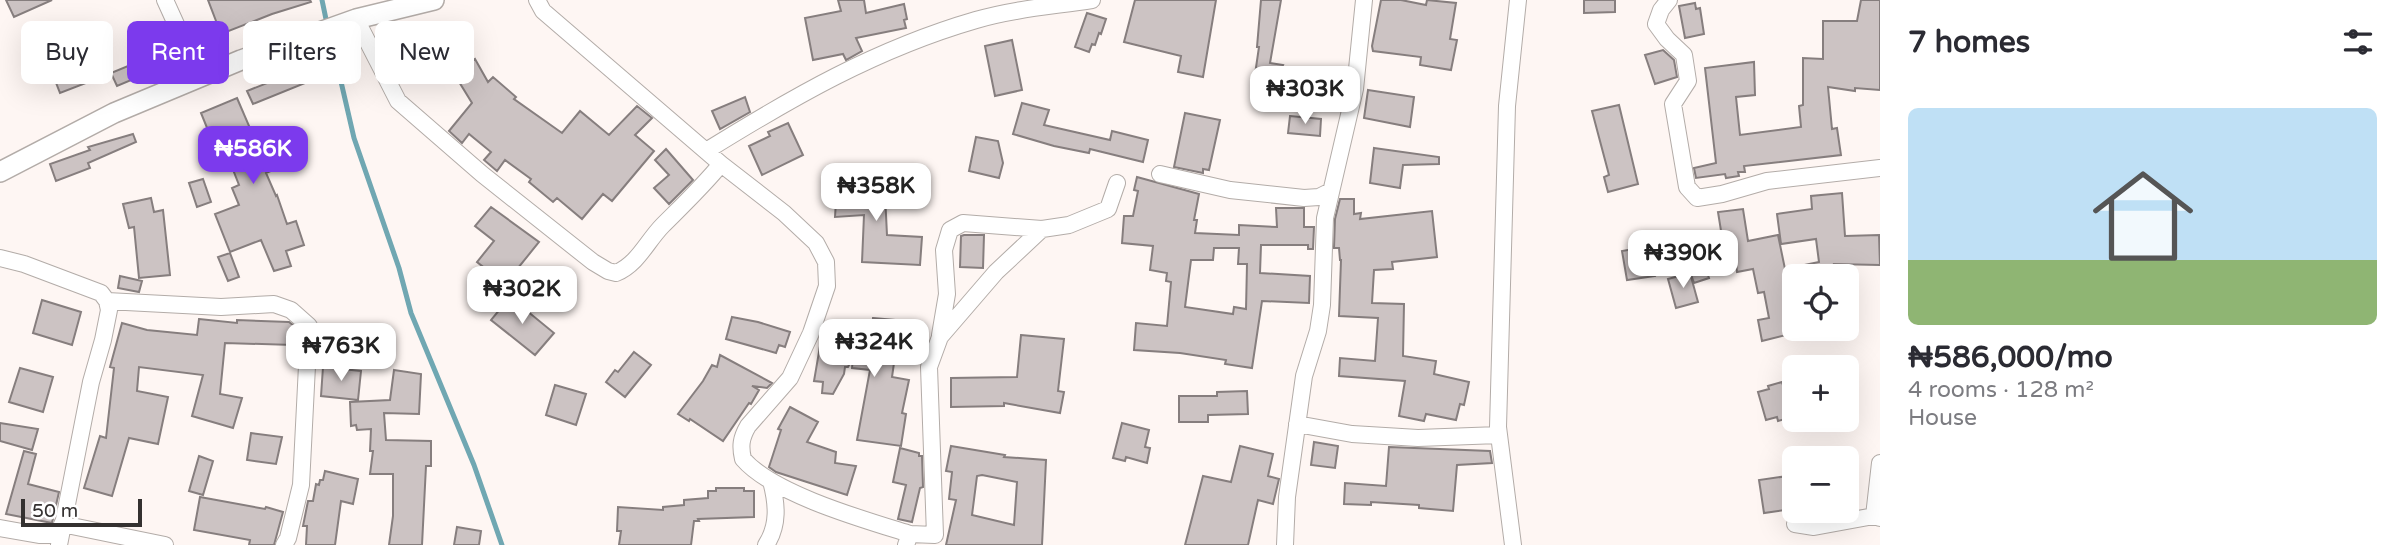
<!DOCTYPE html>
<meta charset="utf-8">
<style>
:root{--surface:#fff;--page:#f2f2f3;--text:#2b2b33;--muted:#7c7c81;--line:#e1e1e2;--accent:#7c3aed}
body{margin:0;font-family:"Varela Round",sans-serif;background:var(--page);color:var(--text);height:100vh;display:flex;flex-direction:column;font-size:26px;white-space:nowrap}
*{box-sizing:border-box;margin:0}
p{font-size:23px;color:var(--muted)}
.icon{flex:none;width:38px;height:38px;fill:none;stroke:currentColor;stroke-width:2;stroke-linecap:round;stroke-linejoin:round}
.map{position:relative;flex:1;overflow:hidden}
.side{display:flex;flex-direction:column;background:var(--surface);width:525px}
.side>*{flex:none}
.banner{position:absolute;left:21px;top:21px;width:665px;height:63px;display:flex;gap:14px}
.fabs{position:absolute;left:1782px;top:264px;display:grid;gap:14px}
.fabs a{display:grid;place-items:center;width:77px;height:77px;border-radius:10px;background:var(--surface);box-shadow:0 7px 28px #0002;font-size:35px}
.scale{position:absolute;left:21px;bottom:18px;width:121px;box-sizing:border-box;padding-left:7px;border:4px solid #343130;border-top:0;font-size:19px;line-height:24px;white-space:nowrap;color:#343130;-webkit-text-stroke:5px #fff;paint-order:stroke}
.price{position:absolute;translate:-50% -60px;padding:0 16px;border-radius:14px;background:#fff;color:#222;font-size:23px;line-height:46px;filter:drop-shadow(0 2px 4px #0008)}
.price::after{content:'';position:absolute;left:50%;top:42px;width:21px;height:16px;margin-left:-10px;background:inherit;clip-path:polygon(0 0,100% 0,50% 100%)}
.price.on{background:var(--accent);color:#fff}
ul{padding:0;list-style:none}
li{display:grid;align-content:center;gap:14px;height:371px;padding:0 28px}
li+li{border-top:2px solid var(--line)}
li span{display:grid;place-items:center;height:217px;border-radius:10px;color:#555}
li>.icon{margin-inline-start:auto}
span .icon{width:126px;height:126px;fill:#fffc;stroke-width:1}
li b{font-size:30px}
h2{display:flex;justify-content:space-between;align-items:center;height:84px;padding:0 28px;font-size:30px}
.tag{padding:0 24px;border-radius:10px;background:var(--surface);box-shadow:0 7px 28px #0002;font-size:24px;line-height:63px}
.tag.on{background:var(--accent);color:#fff}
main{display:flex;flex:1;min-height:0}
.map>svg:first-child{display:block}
</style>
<main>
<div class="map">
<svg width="1880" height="545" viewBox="0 0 1880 545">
<rect width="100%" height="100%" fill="#fef6f3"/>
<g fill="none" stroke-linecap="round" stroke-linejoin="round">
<path stroke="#70a7b2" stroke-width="5" d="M322,0L327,24
M330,34L354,138L399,268L411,313L474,465L502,545"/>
</g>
<path fill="#ccc3c3" stroke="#867e7e" stroke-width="2" fill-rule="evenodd" d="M6,0H52L14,17Z
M208,0H310L311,2L272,14L221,34Z
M838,0H864L866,13L904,4L907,19L904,20L906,28L856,38L862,51L846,60L843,54L813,60L805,18L841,11Z
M1135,0H1216L1203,77L1178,72L1181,56L1124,42Z
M1261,0H1281L1270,63L1283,65L1282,67L1333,69L1332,96L1292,95L1253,88L1259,47H1257Z
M1381,0H1401L1426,5L1427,0L1456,3L1450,39L1457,40L1451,70L1420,65L1421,57L1373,51L1372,46Z
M1584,0H1615V12L1584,13Z
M1861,0H1880V90L1855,88V91L1828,87L1832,129L1837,128L1841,155L1744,166L1745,172H1738L1739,176L1726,178L1725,174L1696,178L1694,168L1716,163L1705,68L1754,62L1755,95L1736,97L1740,135L1801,127L1799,106L1803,105V58L1823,59V21H1857Z
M1695,3L1696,9L1700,8L1704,34L1685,38L1679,6Z
M1087,13L1106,19L1101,34L1099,33L1095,45L1092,44L1089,52L1075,47Z
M74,31L88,67L94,65L99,78L60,93L55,80L61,78L47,40Z
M1012,40L1022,90L995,96L985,46Z
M1663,50L1674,60L1677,77L1655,84L1645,55Z
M162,52L167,65L117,86L111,73Z
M475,59L488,82L493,77L516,97L514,99L562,133L580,111L609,135L637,106L652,118L635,135L654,151L612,201L603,194L582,219L557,198L553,202L529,182L531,179L505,160L497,171L484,160L491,152L469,134L462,143L449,131L472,103L453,72Z
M315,64L320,77L253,104L247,91Z
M1368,90L1414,97L1410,127L1364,118Z
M745,97L750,112L720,129L712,111Z
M237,98L258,147L288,135L298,159L266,173L276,196L277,195L287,224L296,221L304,245L286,251L291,266L274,271L261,240L230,252L215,214L239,205L232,188L239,185L226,152L218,155L201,113Z
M1022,103L1049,110L1044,125L1110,140L1112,131L1148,140L1143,162L1090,149L1089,153L1054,146L1013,134Z
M1619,105L1638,184L1608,192L1604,177L1609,175L1592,111Z
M1185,113L1220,120L1209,170L1203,169V173L1174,167Z
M1290,116L1321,119L1320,136L1288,133Z
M788,123L803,155L762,175L749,146L770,136L768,132Z
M133,134L136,142L88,163L90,168L56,181L50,164L90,150L88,147Z
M976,137L998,141L1003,163L999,178L969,171Z
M1374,148L1439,157V164L1403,165L1400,188L1370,183Z
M666,149L693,180L669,204L654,188L669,175L655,160Z
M884,174L887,235L922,237L920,265L862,262L864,215L835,217L837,185Z
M1137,177L1199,194L1194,220H1197L1195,233L1239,235V225L1277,227L1276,208H1304V227H1314L1313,249H1308V245H1261L1260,273L1310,276L1309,303L1262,301L1252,368L1225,364L1226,360L1180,353L1134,350L1136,323L1167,326L1171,282L1166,281L1167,273L1150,270L1153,246L1122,243L1124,216H1133L1138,191L1134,190ZM1214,248H1239L1238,264H1247L1246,309L1234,307L1233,314L1185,307L1191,260H1213Z
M203,179L211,202L197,207L189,183Z
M1842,193L1845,236L1879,235L1880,265L1834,264L1836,273L1794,276V333L1762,341L1758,320L1769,318L1764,292L1758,293L1753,269L1737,272L1736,263L1731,264L1725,236L1722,237L1718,212L1743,209L1748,241L1778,235L1785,269L1819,262L1816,239L1781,244L1777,214L1812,209L1811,196Z
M151,198L154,212L163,210L170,275L139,278L134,227L129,228L123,204Z
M1340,199H1354V214L1361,213L1360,219L1432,211L1437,257L1392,262L1393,269L1374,270L1372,303L1404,304L1403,356L1436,361L1434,374L1469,382L1464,405L1460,404L1456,420L1426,414L1424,421L1399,416L1405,381L1339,376L1340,358L1375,361L1378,318L1339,316L1341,260H1340L1339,248H1334L1335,219Z
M491,207L539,242L505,284L477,262L494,241L475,226Z
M964,235H984L983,268L960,267L961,236Z
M1651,246L1655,276L1627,280L1622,251Z
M230,253L239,277L228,281L218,257Z
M1703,261L1709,278L1694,283L1688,266Z
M1690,273L1698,302L1676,308L1668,279Z
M120,276L142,281L139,292L118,288Z
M510,297L554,333L535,355L491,320Z
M42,300L81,312L72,345L33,333Z
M732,317L758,322L790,332L785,347L779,345L776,353L726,339Z
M873,318L917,322L915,343H912L911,350L896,349L892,377L909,380L902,413L906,414L901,446L857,440L870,370L852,368L853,357L848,367H845L844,374L833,394L822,393L823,382L814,381L820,346L870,351Z
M199,319L237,323V320L289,322L294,326L293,345L225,343L220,394L242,398L233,428L192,416L203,375L139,367L137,391L168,397L158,444L129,438L112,496L84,488L100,436L106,438L114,368L110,367L122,323L147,330L197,335Z
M1021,335L1064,339L1058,391L1064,392L1060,413L1004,403V406L951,407V378L1017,377Z
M634,352L651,365L625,397L606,382L615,370L618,372Z
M720,355L772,383L767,388L752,386L759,390L751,404L749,403L723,441L690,419L689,421L678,414L703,381L712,365L717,367Z
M323,367L361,371L358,400L321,396Z
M20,368L53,377L43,412L9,402Z
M394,370L421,374L419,414L384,413L386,440L431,441V466H426L422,545H389L393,516V474H370L373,451H370L371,429L357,430L356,425L351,426L350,402L390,400Z
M1782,382L1792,417L1778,421L1777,417L1766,420L1758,392L1769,389L1768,386Z
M555,385L586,394L576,425L546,415Z
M1247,391L1248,414L1208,415V422H1179V396H1217V392Z
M790,407L818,422L807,442L836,452L835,463L856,466L847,495L776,472L769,467L781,430L778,429Z
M0,423L38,429L32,450L0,441Z
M1122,423L1149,430L1145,447L1150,448L1147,463L1126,457L1125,461L1113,458Z
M251,433L282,437L276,464L247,460Z
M1314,442L1338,446L1335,468L1311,465Z
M951,446L1005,455L1004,457L1046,460L1042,545H946L956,500L949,499L952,472L946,471ZM982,475L1017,482L1014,525L972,515L977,476Z
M1240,446L1273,454L1268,476L1279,479L1273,504L1258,500L1248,545H1185L1203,476L1231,482Z
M1389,447L1490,451L1492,463L1457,465L1453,511L1419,508V505L1371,502V505L1344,504L1345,483L1386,486Z
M900,448L919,453V456H922L923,487L920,488L912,522L898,519L906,485L893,482Z
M24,451L36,454L28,484L59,492L52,523L6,514Z
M199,456L213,461L203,495L189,491Z
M325,471L358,479L353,504L341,501L335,545H306L307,526H303L308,501H313L316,484L319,485L320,480H323Z
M1788,476L1792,509L1764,513L1759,480Z
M716,488H744V491H754V517L698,519L699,521H694L691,545H619L621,531H617L618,507L663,510V507L684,505V500L708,498V491H716Z
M200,497L265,509L266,507L283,512L274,545H249L250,540L194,530Z
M457,527L481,531L479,545H454Z"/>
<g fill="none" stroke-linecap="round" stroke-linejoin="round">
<g stroke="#b3aca8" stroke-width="18">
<path id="minor" d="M165,0L200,77
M1669,0L1661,10L1656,24L1667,39L1684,55L1688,81L1673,104L1687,187L1697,198L1722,194L1767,181L1880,168
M356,19L398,101L482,174L593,262L608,271L616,273C638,264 647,241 663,225C683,205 703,186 721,164L543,11L537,0
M706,151C793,97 876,49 976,20C1013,9 1054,6 1092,0
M721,164L784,213L816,243L826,262L827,286L811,333L790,378L748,426C741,438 740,446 743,459C773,494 865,520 910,534
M1160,174L1230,190L1304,198L1319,197L1331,191
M0,258L24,264L101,293L107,301L109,310L103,340L91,382L59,545
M107,301L221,307L274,304L291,310L309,326L301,485L288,538L284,545
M940,335L947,294L944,250L950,230L963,223L1042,229
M1297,424L1352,434L1418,438L1499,435
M1880,463L1874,516L1880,518
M62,524L165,545
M1795,524L1814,527L1874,516
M0,528L39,535H61
M766,545C779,525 777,504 771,481
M906,545L910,534L935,535L929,367L940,337L996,272L1042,229L1069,225L1108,209L1117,183
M1285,545L1287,497L1304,376L1318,331L1322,305L1325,218L1355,89L1364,0
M1513,545L1498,427L1507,106L1518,0"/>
</g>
<g stroke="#b3aca8" stroke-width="22">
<path id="tertiary" d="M0,172L114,113L241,60L356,19L434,0"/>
</g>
<use href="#minor" stroke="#fff" stroke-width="16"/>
<use href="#tertiary" stroke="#fff" stroke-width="19"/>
</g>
</svg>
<div class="fabs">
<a><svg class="icon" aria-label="locate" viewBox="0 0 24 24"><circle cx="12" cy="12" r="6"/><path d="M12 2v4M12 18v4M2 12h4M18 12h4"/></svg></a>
<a>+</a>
<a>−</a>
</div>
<div class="scale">50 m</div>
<b class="price" style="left:1305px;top:126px">₦303K</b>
<b class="price on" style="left:253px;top:186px">₦586K</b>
<b class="price" style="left:876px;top:223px">₦358K</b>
<b class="price" style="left:1683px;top:290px">₦390K</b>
<b class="price" style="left:522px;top:326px">₦302K</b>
<b class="price" style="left:874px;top:379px">₦324K</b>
<b class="price" style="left:341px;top:383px">₦763K</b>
<div class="banner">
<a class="tag">Buy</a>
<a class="tag on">Rent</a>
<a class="tag">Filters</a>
<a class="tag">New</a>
</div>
</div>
<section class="side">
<h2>7 homes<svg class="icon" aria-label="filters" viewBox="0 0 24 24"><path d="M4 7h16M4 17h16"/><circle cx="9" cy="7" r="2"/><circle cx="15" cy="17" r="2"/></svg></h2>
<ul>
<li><span style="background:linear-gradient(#bfe0f5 70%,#8fb573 0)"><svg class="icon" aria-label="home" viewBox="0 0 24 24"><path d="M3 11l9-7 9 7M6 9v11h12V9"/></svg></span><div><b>₦586,000/mo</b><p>4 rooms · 128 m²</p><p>House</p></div></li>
</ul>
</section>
</main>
